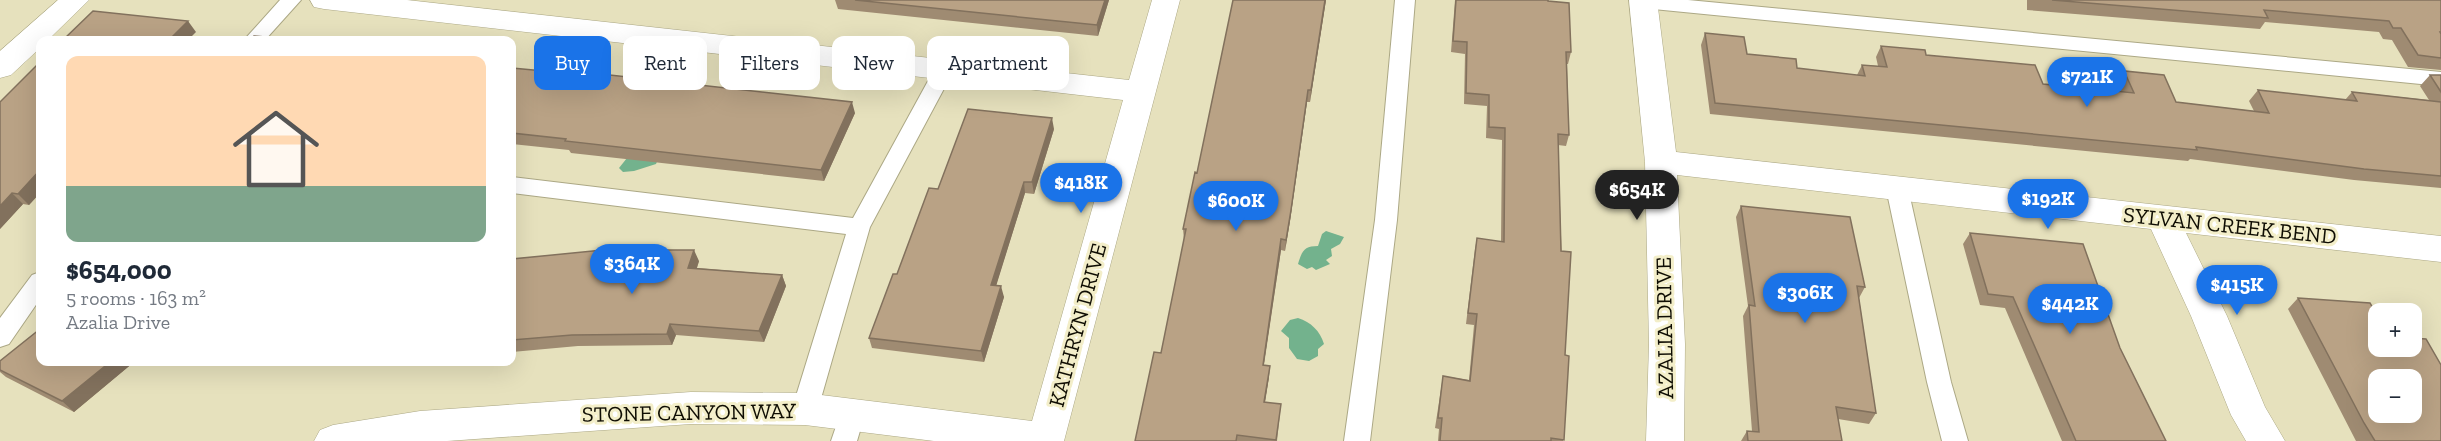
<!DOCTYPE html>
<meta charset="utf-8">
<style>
:root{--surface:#fff;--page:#f6f6f7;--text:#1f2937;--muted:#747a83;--accent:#1a73e8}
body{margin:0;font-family:"Zilla Slab",serif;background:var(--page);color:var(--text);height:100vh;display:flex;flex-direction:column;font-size:22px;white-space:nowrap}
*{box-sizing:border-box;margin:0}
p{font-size:20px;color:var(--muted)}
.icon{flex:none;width:33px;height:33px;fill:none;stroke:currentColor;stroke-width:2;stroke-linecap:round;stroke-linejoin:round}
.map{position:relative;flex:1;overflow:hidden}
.details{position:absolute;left:36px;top:36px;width:480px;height:330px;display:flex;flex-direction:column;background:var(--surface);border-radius:12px;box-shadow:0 6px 24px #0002}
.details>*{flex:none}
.hud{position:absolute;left:534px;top:36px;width:570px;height:54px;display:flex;gap:12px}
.fabs{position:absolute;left:2368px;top:303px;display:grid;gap:12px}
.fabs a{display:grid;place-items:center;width:54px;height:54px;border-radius:12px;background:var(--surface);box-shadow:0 6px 24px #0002;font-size:30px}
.price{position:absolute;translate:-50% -51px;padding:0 14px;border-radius:21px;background:var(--accent);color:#fff;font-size:20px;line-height:39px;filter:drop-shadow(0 2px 3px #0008)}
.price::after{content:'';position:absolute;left:50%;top:36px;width:18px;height:14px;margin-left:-9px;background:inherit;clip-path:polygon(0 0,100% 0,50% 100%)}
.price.on{background:#222;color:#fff}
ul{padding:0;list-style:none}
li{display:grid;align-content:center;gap:12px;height:318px;padding:0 30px}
li span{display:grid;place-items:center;height:186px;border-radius:12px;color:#555}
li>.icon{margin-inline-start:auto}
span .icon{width:108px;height:108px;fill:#fffc;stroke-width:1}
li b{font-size:26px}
.chip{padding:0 21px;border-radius:12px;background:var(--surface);box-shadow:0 6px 24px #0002;font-size:21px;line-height:54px}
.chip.on{background:var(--accent);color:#fff}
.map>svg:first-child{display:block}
</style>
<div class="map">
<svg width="2441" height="441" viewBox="0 0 2441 441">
<rect width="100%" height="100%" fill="#e6e1bd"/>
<path fill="#73b28d" d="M659,157L656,164L634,171L623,172L619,168L627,158Z
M1326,231L1344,237L1340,244L1331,249L1332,256L1326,260L1330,264L1316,270L1312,267L1307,269L1298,264C1302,251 1304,246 1318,246L1322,234Z
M1298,318C1311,322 1320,331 1324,344L1318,349V356L1309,361L1297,359L1289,348V338L1281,331L1290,320Z"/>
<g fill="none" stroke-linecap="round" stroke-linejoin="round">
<g stroke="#aca885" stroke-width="2">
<path id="lane" d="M280,0H301L265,40H244Z
M1395,0H1415L1397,220L1370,441H1344L1375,220Z
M1635,0H1688L2441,72V86L1643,8L1636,6Z
M944,63L951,65L954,70L870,227L818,409L814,417L805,420L796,417L792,409L846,234L512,193V177L853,218L934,70L937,65Z
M1897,180L1905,182L1908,188L1951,382L1968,441H1942L1927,382L1886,188L1889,182Z
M40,272V299L9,344L0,347V318L32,275Z
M852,403L861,406L865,414L857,441H831L843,406Z"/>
</g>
<g stroke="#aca885" stroke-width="1">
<path id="street" d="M58,0H89L48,40H40V48L11,75L0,78V51Z
M310,0H407L1129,80L1152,0H1180L1064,441H934L805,425L691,424L447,441H314L320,430L333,425L420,411L691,392L805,393L1032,421L1123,100L324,9L314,7Z
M1629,0H1657L1676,152L2441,236V262L2186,233L2227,316L2265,407L2285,441H2246L2231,415L2191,316L2151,229L1677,175L1685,344L1684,441H1646L1649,344L1645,162Z"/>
</g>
<use href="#lane" fill="#fff" fill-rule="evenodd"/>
<use href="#street" fill="#fff" fill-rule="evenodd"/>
</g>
<path fill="#9f8b72" d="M835,0H1109L1098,36L838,9Z
M1326,0L1310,102H1307L1290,221L1285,251L1281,250L1264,365L1269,377L1265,403L1281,404L1277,441H1135L1161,353L1184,240L1183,229L1197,173Z
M1455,0H1548L1571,52L1568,64H1567L1569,135L1566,146L1558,145L1565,355L1563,441H1438L1439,429L1435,428L1443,376L1469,380L1474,325L1466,324L1475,249L1477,238L1501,242L1502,140L1486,138L1487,106L1464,104L1465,54L1451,52Z
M2027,0H2441V70L2408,67L2392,40L2383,39L2379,32L2265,22L2260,29L2027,10Z
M1705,33L1747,54L1797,68L1857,75L1862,65L1878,66L1876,57L1881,46L1926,55L2043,84L2120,91L2117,83L2124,71L2176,102L2254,111L2249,101L2258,90L2345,100L2352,92L2429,100L2420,86L2430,75H2441V188L2354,180L2190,159L2188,161L1710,114L1701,45Z
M40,62V193L29,205L23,204L0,229Z
M512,68L855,113L824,181L571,153L569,150L512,144Z
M1054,129L1034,194L1025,193L996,285L1004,297L984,362L872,348L869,338L938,189Z
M1741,206L1865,287L1859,298L1876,413L1869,424L1838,419L1842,441H1741L1747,431H1752L1743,316L1748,306L1736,217Z
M1970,233L2120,348L2166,441H2062L2005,308L1980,305L1963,244Z
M512,259L699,261L697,268L782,275L786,286L764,342L676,335L672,345L578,346L512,352Z
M2298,298L2379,346L2441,441H2356L2288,309Z
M0,361L40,362H134L74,412L6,377L0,372Z"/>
<path fill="#82715d" d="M1105,0H1109L1098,36L1097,25Z
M1325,0H1326L1310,102L1311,90Z
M188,21L196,32L188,40H169Z
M1308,90L1307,102L1290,221L1285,251L1286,240Z
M852,102L855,113L824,181L821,170Z
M1052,118L1054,129L1034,194L1032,182Z
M40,170V193L29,205L18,194Z
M1024,182L1025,193L993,296L991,285Z
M12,193L23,204L0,229V206Z
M1281,239V250L1262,376L1263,365Z
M694,250L699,261L693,279L688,268Z
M782,275L786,286L764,342L759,331Z
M1001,286L1004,297L984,362L981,351Z
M670,324L676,335L672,345L667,334Z
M110,362H134L74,412L62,401Z
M1270,366L1269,377L1263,413L1264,402Z"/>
<path fill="#b9a285" stroke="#82715d" stroke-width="1.5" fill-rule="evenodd" d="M855,0H1105L1097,25Z
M1233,0H1325L1311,90H1308L1291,210L1286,240L1281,239L1263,365L1270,366L1264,402L1281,404L1276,440L1237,435L1236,441H1135L1154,352L1161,353L1186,229H1183L1195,172L1197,173Z
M1456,0H1548V1L1569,3L1571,52H1566L1569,135L1558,134L1561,251L1571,252L1565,355L1569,356L1564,440L1551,438V441H1440L1442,418H1438L1443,376L1470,381L1477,314L1468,313L1477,238L1504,242L1505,128L1489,127V95L1466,93L1467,42L1453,41Z
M2052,0H2441V32H2440L2441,34V58L2418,55L2401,28H2393L2389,21L2264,10L2268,18Z
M93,11L188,21L169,40H63Z
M1705,33L1744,37L1747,54L1796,59L1797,68L1865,76L1862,65L1887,67L1881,46L1925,50L1926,55L2035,65L2043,84L2134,93L2124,71L2164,75L2176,102L2269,113L2258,90L2357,101L2352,92L2441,102V176L2364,169L2196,147L2197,150L1715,103Z
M254,36L301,40H249Z
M40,62V170L18,194L12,193L0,206V102Z
M512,68L608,77L610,75L852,102L821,170L565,141L566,139L512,133Z
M2430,75H2441V92Z
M968,109L1052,118L1032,182H1024L991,285L1001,286L981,351L869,338L893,274H897L929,188L938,189Z
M1741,206L1850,217L1865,287L1857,286L1876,413L1836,407L1842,441H1748L1747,431L1759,432L1749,305L1755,306Z
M1970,233L2083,244L2120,348L2166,441H2076L2013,297L1988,294Z
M603,250H694L688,268L782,275L759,331L670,324L667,334L572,335L512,340V259Z
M2298,298L2370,303L2379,319V346H2412V338L2426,339L2441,365V441H2375L2364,423ZM2379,380H2412V412H2379Z
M40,329V362H110L62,401L0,370V361Z"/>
<g text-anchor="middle" stroke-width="6" stroke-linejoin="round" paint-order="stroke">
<g font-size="22" fill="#0f0d03" stroke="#f3eec9">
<text transform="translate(2230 225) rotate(6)" y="8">SYLVAN CREEK BEND</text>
<text transform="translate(1077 325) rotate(-75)" y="8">KATHRYN DRIVE</text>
<text transform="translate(1664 328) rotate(-91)" y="8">AZALIA DRIVE</text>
<text transform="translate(689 412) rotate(-1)" y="8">STONE CANYON WAY</text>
</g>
</g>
</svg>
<div class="fabs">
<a>+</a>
<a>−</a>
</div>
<b class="price" style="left:2087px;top:108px">$721K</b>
<b class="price" style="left:1081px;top:214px">$418K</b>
<b class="price on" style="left:1637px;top:221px">$654K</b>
<b class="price" style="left:2048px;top:230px">$192K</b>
<b class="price" style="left:1236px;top:232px">$600K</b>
<b class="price" style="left:632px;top:295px">$364K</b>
<b class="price" style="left:2237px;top:316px">$415K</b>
<b class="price" style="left:1805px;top:324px">$306K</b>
<b class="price" style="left:2070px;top:335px">$442K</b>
<div class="hud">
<a class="chip on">Buy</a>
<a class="chip">Rent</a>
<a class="chip">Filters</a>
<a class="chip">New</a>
<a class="chip">Apartment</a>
</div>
<section class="details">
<ul>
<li><span style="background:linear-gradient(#ffd9b3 70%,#7fa58c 0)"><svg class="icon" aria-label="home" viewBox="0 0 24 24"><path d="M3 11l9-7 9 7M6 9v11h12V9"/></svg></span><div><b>$654,000</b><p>5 rooms · 163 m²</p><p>Azalia Drive</p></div></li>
</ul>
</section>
</div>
